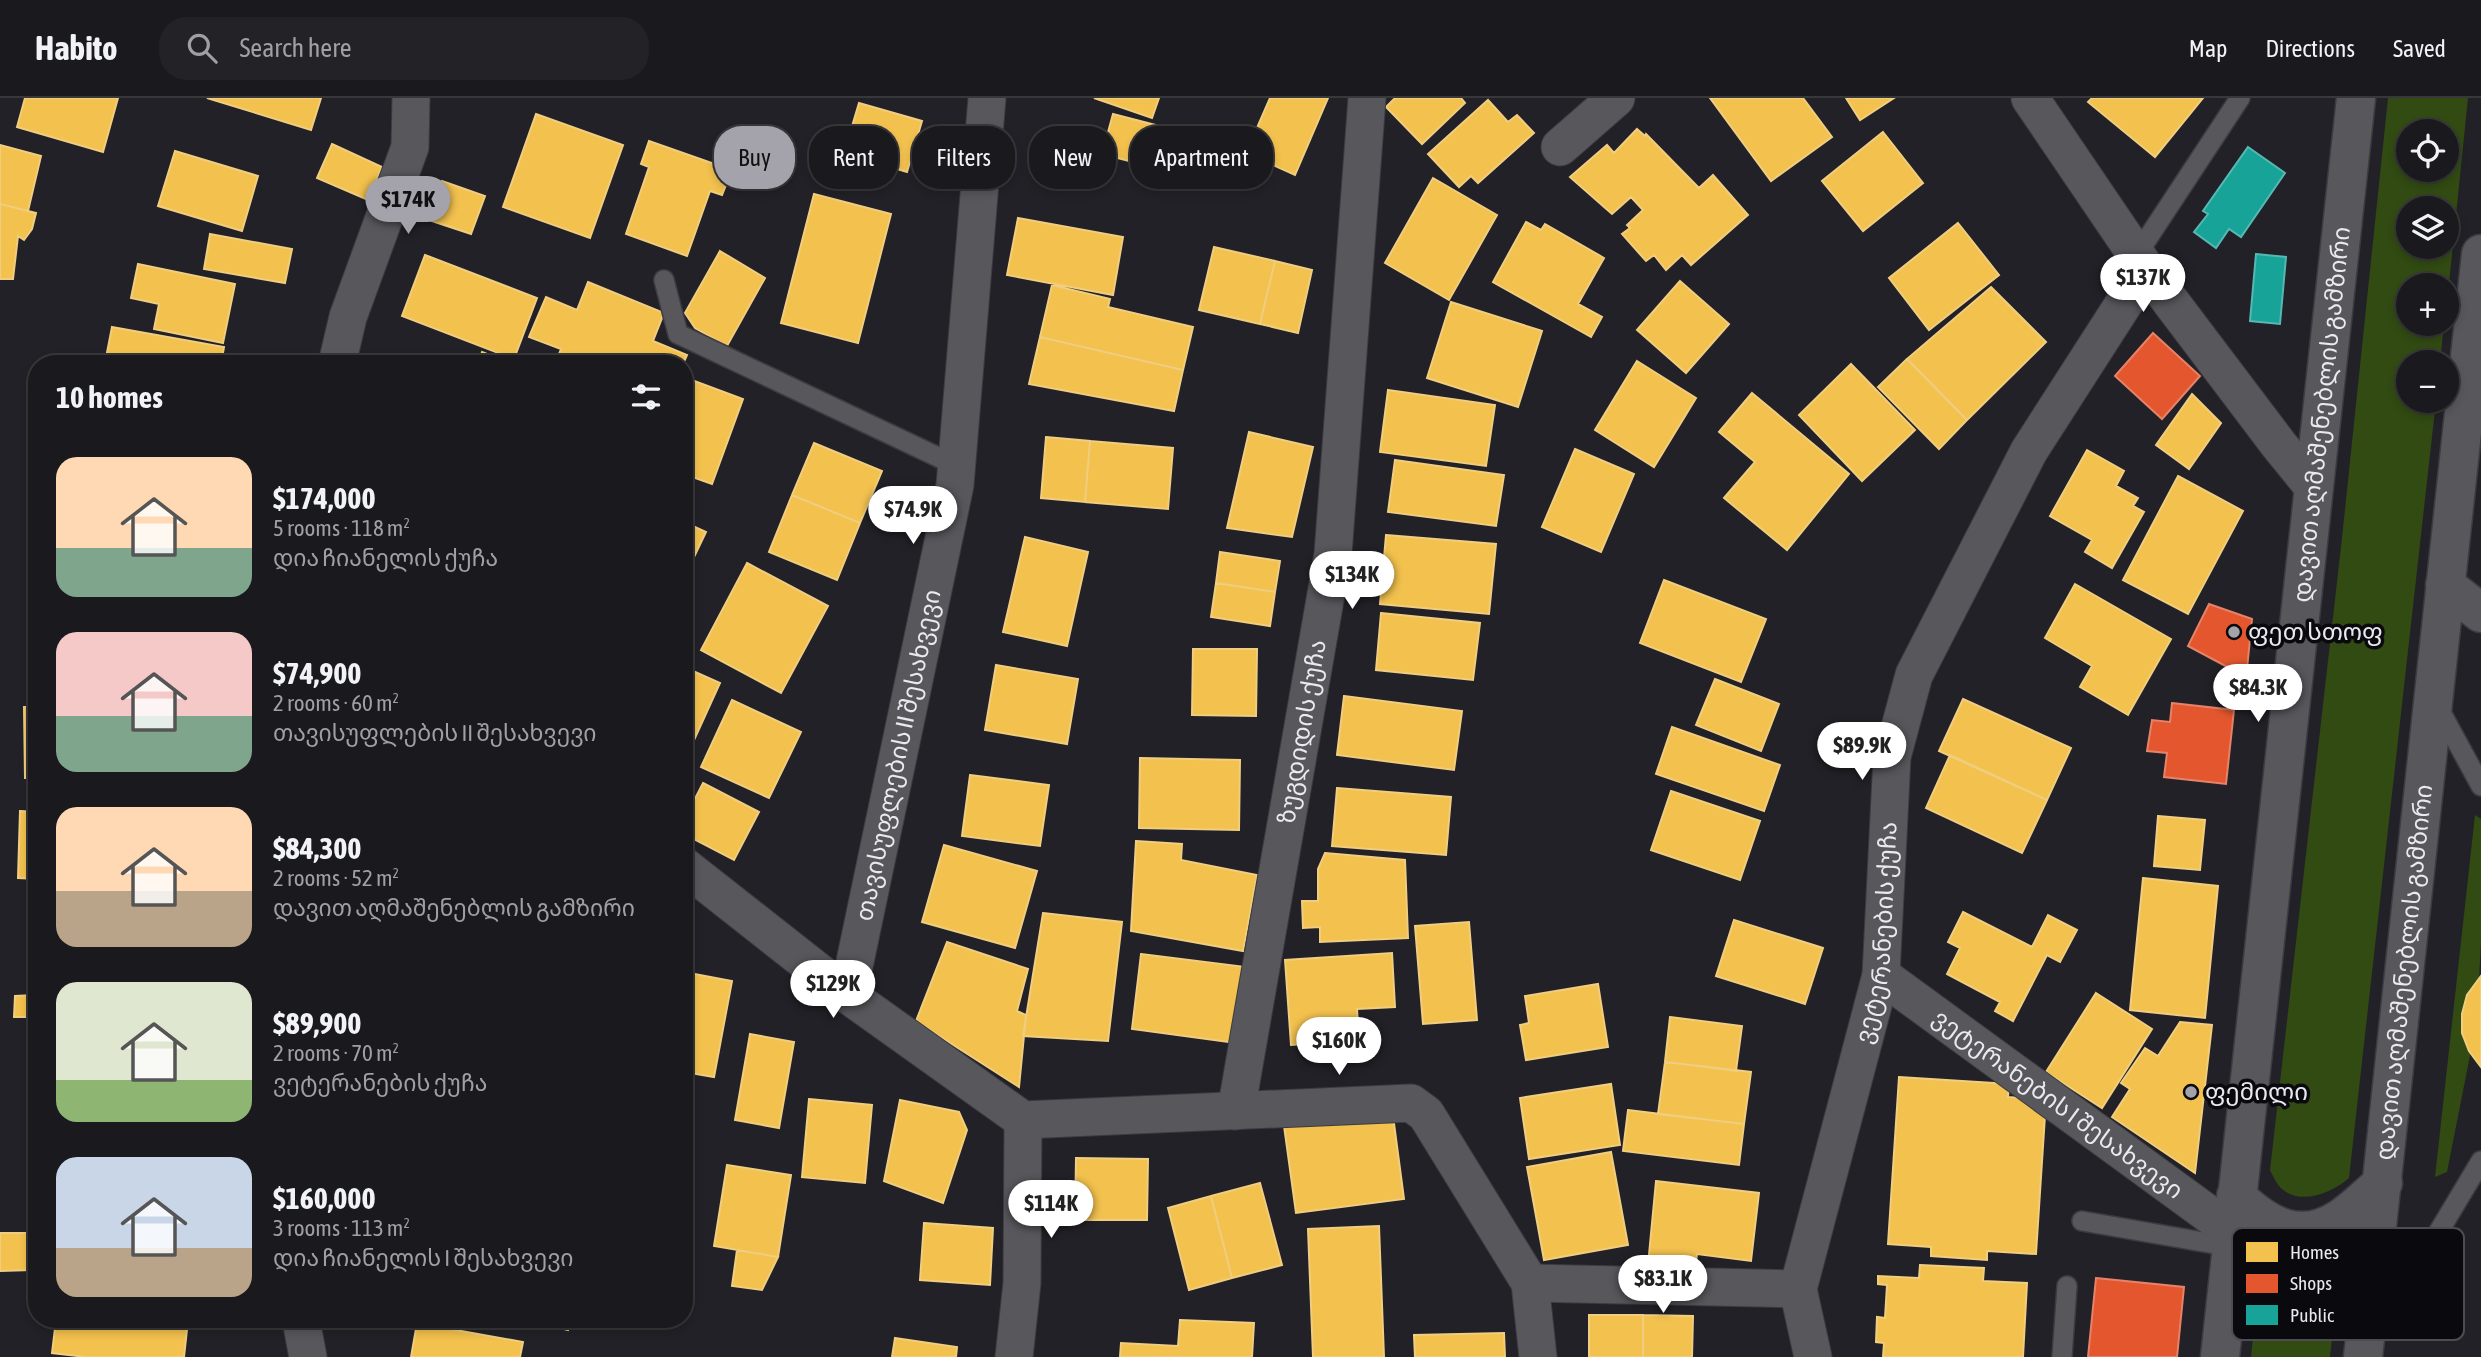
<!DOCTYPE html>
<meta charset="utf-8">
<style>
:root{--surface:#1a191d;--page:#232226;--text:#f1f3f6;--muted:#9fa0a4;--line:#38383b;--accent:#a4a2aa}
body{margin:0;font-family:"Asap Condensed","Noto Sans Georgian",sans-serif;background:var(--page);color:var(--text);height:100vh;display:flex;flex-direction:column;font-size:26px;white-space:nowrap}
*{box-sizing:border-box;margin:0}
p{font-size:23px;color:var(--muted)}
.icon{flex:none;width:38px;height:38px;fill:none;stroke:currentColor;stroke-width:2;stroke-linecap:round;stroke-linejoin:round}
.map{position:relative;flex:1;overflow:hidden}
.drawer{position:absolute;left:28px;top:257px;width:665px;height:973px;display:flex;flex-direction:column;background:var(--surface);border-radius:28px;box-shadow:0 4px 10px #0003,0 0 0 2px var(--line)}
.drawer>*{flex:none}
.guide{position:absolute;left:714px;top:28px;width:665px;height:63px;display:flex;gap:14px}
.buttons{position:absolute;left:2396px;top:21px;display:grid;gap:14px}
.buttons a{display:grid;place-items:center;width:63px;height:63px;border-radius:50%;background:var(--surface);box-shadow:0 4px 10px #0003,0 0 0 2px var(--line);font-size:35px}
.price{position:absolute;translate:-50% -60px;padding:0 16px;border-radius:24px;background:#fff;color:#222;font-size:23px;line-height:46px;filter:drop-shadow(0 2px 4px #0008)}
.price::after{content:'';position:absolute;left:50%;top:42px;width:21px;height:16px;margin-left:-10px;background:inherit;clip-path:polygon(0 0,100% 0,50% 100%)}
.price.current{background:var(--accent);color:#111}
ul{padding:0;list-style:none}
li{display:flex;align-items:center;gap:21px;height:175px;padding:0 28px}
li span{display:grid;place-items:center;flex:none;width:196px;height:140px;border-radius:21px;color:#555}
li>.icon{margin-inline-start:auto}
span .icon{width:84px;height:84px;fill:#fffc;stroke-width:1}
li b{font-size:30px}
h2{display:flex;justify-content:space-between;align-items:center;height:84px;padding:0 28px;font-size:30px}
.chip{padding:0 24px;border-radius:28px;background:var(--surface);box-shadow:0 4px 10px #0003,0 0 0 2px var(--line);font-size:24px;line-height:63px}
.chip.current{background:var(--accent);color:#111}
header{display:flex;align-items:center;gap:42px;box-sizing:border-box;height:98px;padding:0 35px;background:var(--surface);border-bottom:2px solid var(--line)}
header strong{font-size:33px}
nav{display:flex;gap:38px;margin-inline-start:auto;font-size:24px}
.search{width:490px;height:63px;background:var(--page);display:flex;align-items:center;gap:18px;box-sizing:border-box;padding:0 24px;border-radius:28px;color:var(--muted);font-size:26px}
.map>svg:first-child{display:block}
</style>
<header>
<strong>Habito</strong>
<div class="search"><svg class="icon" aria-label="search" viewBox="0 0 24 24"><circle cx="10" cy="10" r="6"/><path d="M15 15l6 6"/></svg>Search here</div>
<nav><a>Map</a><a>Directions</a><a>Saved</a></nav>
</header>
<div class="map">
<svg width="2481" height="1259" viewBox="0 0 2481 1259">
<rect width="100%" height="100%" fill="#222127"/>
<path fill="#314b13" fill-rule="evenodd" d="M2388,0H2468L2447,205L2446,187H2408V226H2444L2440,264H2408V303H2436L2349,1080C2333,1094 2302,1108 2282,1091C2277,1087 2273,1078 2270,1072L2342,440ZM2408,33H2446V72H2408ZM2408,110H2446V149H2408Z
M2475,717L2481,721V843L2477,922L2447,1074L2435,1079Z
M2263,1139C2268,1144 2273,1151 2279,1155C2298,1168 2324,1156 2342,1147L2330,1259H2251Z"/>
<path fill="#f2c14e" stroke="#f0cd7f" stroke-width="2" d="M25,0H118L103,54L17,29Z
M207,0H321L311,32Z
M1094,0H1159L1152,20Z
M1270,0H1328L1295,77L1246,55Z
M1395,0H1461L1465,5L1422,46L1386,9Z
M1710,0H1803L1832,39L1771,83Z
M1846,0H1894L1860,22Z
M2092,0H2203L2155,59L2088,4Z
M1488,2L1508,24L1517,17L1534,35L1478,85L1471,78L1459,89L1428,56Z
M859,5L922,23L907,74L844,55Z
M536,16L623,47L590,140L503,109Z
M1113,16L1233,47L1222,87L1102,56Z
M1637,31L1645,38L1646,36L1699,90L1713,77L1748,117L1691,167L1682,157L1666,172L1654,157L1646,163L1622,136L1630,130L1627,127L1643,112L1631,99L1612,116L1570,79L1607,47L1614,55Z
M1883,34L1923,85L1863,133L1822,83Z
M649,43L732,72L722,97L710,93L687,158L626,136L649,69L641,66Z
M332,46L382,69L368,102L317,80Z
M0,47L41,58L28,113L0,106Z
M175,53L258,78L242,133L158,108Z
M1433,80L1497,117L1449,202L1385,165Z
M442,83L485,98L471,136L429,122Z
M814,96L891,116L858,245L781,225Z
M0,106L36,115L32,131L24,142L18,138L13,181H0Z
M1018,120L1123,139L1113,197L1007,177Z
M1526,124L1541,132L1545,126L1604,160L1578,206L1602,219L1591,239L1493,184Z
M1958,125L1999,177L1929,232L1889,180Z
M210,136L292,151L285,185L204,171Z
M1214,149L1275,163L1260,226L1199,212Z
M720,153L765,180L727,248L695,230L685,215Z
M425,157L537,200L514,261L402,218Z
M1275,163L1312,172L1298,235L1260,226Z
M138,166L235,186L223,245L154,231L159,206L131,200Z
M1680,183L1729,226L1686,275L1637,232Z
M588,184L664,215L653,243L687,257L683,266H555L561,251L529,239L546,199L577,212Z
M1052,187L1110,201L1108,209L1193,229L1183,272L1040,239Z
M1991,189L2046,244L1967,322L1907,261Z
M1451,204L1542,233L1518,309L1427,280Z
M112,229L224,249L221,266L105,265Z
M1040,239L1183,272L1174,313L1029,286Z
M482,254L512,266H478Z
M1907,261L1967,322L1939,351L1878,289Z
M1637,263L1696,300L1654,369L1595,332Z
M1851,266L1915,332L1862,383L1799,317Z
M689,281L743,301L712,386L684,376V293Z
M1388,292L1495,307L1486,368L1380,354Z
M1752,295L1849,376L1787,452L1724,400L1755,364L1719,334Z
M2192,296L2221,325L2189,371L2156,347Z
M1249,334L1313,349L1292,439L1227,430Z
M1046,339L1090,343L1085,404L1041,400Z
M1090,343L1173,350L1168,411L1085,404Z
M814,345L882,373L860,425L792,397Z
M1575,351L1634,376L1601,454L1542,429Z
M2087,352L2124,373L2116,388L2138,400L2133,408L2144,414L2112,470L2085,454L2092,442L2050,418Z
M1395,362L1504,377L1496,428L1388,414Z
M2178,378L2243,413L2188,516L2123,482Z
M792,397L860,425L837,482L769,454Z
M684,424L706,434L684,480Z
M1386,437L1496,446L1489,516L1380,506Z
M1025,439L1088,454L1067,548L1003,534Z
M1220,454L1280,463L1275,494L1216,485Z
M747,465L828,508L781,595L701,552Z
M1664,482L1766,521L1741,584L1640,545Z
M1216,485L1275,494L1270,528L1211,519Z
M2075,486L2171,541L2128,617L2080,589L2092,568L2045,540Z
M1381,515L1480,525L1473,582L1376,572Z
M1193,551H1257L1256,618L1192,617Z
M996,567L1078,581L1067,646L985,632Z
M684,569L720,585L684,664Z
M1715,581L1779,606L1761,653L1696,627Z
M1344,598L1462,613L1454,672L1337,657Z
M1963,601L2071,650L2047,702L1939,653Z
M732,602L801,634L769,700L701,669Z
M24,609H37V680H25Z
M1672,629L1780,667L1764,713L1656,676Z
M1950,657L2047,702L2022,755L1926,710Z
M1140,660L1240,662L1239,732L1139,730Z
M970,677L1049,687L1040,748L962,738Z
M703,685L759,714L734,762L684,736V722Z
M1337,690L1451,699L1446,757L1332,748Z
M1671,693L1760,723L1740,782L1651,752Z
M20,713L37,714V781L18,780Z
M2158,718L2205,722L2200,772L2154,768Z
M1136,743L1182,746L1181,762L1257,777L1243,853L1131,833Z
M944,747L1037,773L1015,850L922,824Z
M1325,755L1405,762L1408,840L1320,844V829L1303,830L1302,803H1318V771Z
M2143,780L2218,788L2205,920L2130,912Z
M1963,814L2032,849L2048,817L2077,832L2060,864L2047,857L2013,923L1995,913L2000,904L1947,876L1960,850L1948,844Z
M1043,815L1122,824L1108,943L1023,938Z
M1734,822L1823,850L1805,906L1716,878Z
M1469,824L1477,922L1423,926L1415,828Z
M947,844L1028,871L1017,913L1026,917L1019,989L916,923Z
M1392,855L1395,909L1357,911L1359,943L1291,947L1285,862Z
M1141,856L1246,869L1237,945L1132,931Z
M36,860L37,919H14L15,898L35,897Z
M684,874L732,883L714,979L684,974Z
M2481,878V969L2469,953L2462,935V916L2467,897Z
M1598,886L1608,949L1526,962L1520,927L1529,925L1525,898Z
M2096,895L2152,931L2102,1010L2046,974Z
M1670,919L1742,928L1736,973L1665,964Z
M2180,924L2212,927L2195,1075L2112,1019L2130,991L2121,985L2145,950L2158,958Z
M750,936L794,944L779,1030L735,1022Z
M1665,964L1751,974L1744,1026L1658,1016Z
M1899,979L2009,986L2008,999L2046,1002L2036,1156L1987,1153V1162L1931,1158V1149L1888,1146Z
M1611,986L1620,1047L1529,1061L1520,1000Z
M809,1001L872,1007L865,1085L802,1079Z
M900,1002L959,1014L967,1032L943,1105L884,1083Z
M1628,1012L1744,1026L1739,1067L1623,1053Z
M1393,1018L1404,1101L1296,1115L1284,1028Z
M1611,1054L1628,1147L1544,1162L1527,1069Z
M1076,1060L1148,1061L1147,1122H1075Z
M727,1067L791,1077L778,1159L714,1148Z
M1656,1083L1759,1095L1751,1163L1697,1156L1695,1172L1648,1167Z
M1260,1085L1282,1167L1232,1180L1211,1098Z
M1211,1098L1232,1180L1189,1192L1168,1110Z
M924,1125L993,1130L990,1187L920,1182Z
M1379,1128L1384,1259H1313L1308,1131Z
M0,1135H30L31,1172L0,1173Z
M737,1152L778,1159L762,1192L732,1188Z
M1920,1167L1984,1170L1983,1183L2027,1185L2023,1259H1883L1884,1245L1876,1244L1877,1219L1885,1220L1887,1187L1878,1186V1178L1919,1180Z
M1589,1217H1643V1259H1589Z
M1643,1217L1693,1218L1692,1259H1643Z
M56,1222H188L184,1259H86L52,1255Z
M529,1222H571L568,1232Z
M1180,1222L1254,1225L1252,1259H1120L1121,1245L1178,1248Z
M417,1225L523,1244L520,1259H411Z
M1504,1235L1505,1259H1415L1414,1237Z
M895,1240L957,1249L956,1259H892Z"/>
<path fill="#e4572e" stroke="#e68268" stroke-width="2" d="M2153,235L2200,278L2162,321L2115,278Z
M2209,506L2252,521L2247,571H2231L2188,548Z
M2172,605L2234,612L2226,686L2164,679L2167,655L2147,653L2152,622L2170,624Z
M2096,1180L2184,1189L2177,1259H2088Z"/>
<path fill="#17a398" stroke="#56b8b2" stroke-width="2" d="M2248,49L2285,75L2241,139L2229,131L2216,150L2194,134L2208,116L2203,113Z
M2256,156L2286,159L2280,226L2250,223Z"/>
<g fill="none" stroke-linecap="round" stroke-linejoin="round">
<g stroke="#3c3b41" stroke-width="22">
<path id="lane" d="M2136,158L2240,0
M664,182L678,236L957,368
M2438,609L2481,688
M2082,1123L2232,1149
M2373,1165L2417,1170L2481,1063
M2062,1259L2067,1188"/>
</g>
<g stroke="#3c3b41" stroke-width="39">
<g id="street">
<path d="M2030,0L2146,171L2279,347L2314,390"/>
<path d="M1560,49L1616,0"/>
<path d="M337,266L348,219L410,49L411,0"/>
<path d="M684,768L848,897L1023,1022L1411,1005L1426,1016L1530,1185L1538,1259"/>
<path id="s1" d="M1881,877L2233,1134"/>
<path id="s2" d="M848,897L955,387L987,0"/>
<path id="s3" d="M1236,1013L1333,456L1367,0"/>
<path d="M1530,1185L1798,1191"/>
<path d="M301,1222L308,1259"/>
<path d="M1014,1259L1022,1185L1023,1022"/>
<path id="s4" d="M1813,1259L1798,1191L1881,877L1892,659L1914,577L2029,353L2146,171"/>
</g>
</g>
<g stroke="#3c3b41" stroke-width="41">
<g id="secondary">
<path d="M2445,487L2481,515"/>
<path d="M2236,1098C2267,1128 2300,1147 2341,1120C2356,1110 2369,1096 2383,1085"/>
<path id="s5" d="M2220,1259L2356,0"/>
<path id="s6" d="M2363,1259L2481,156"/>
</g>
</g>
<use href="#lane" stroke="#58575c" stroke-width="19"/>
<use href="#street" stroke="#58575c" stroke-width="37"/>
<use href="#secondary" stroke="#58575c" stroke-width="38"/>
</g>
<g fill="#a4a2aa" stroke="#0a090e" stroke-width="2.5">
<circle cx="2234" cy="534" r="7"/>
<circle cx="2191" cy="994" r="7"/>
</g>
<g text-anchor="middle" stroke-width="7" stroke-linejoin="round" paint-order="stroke">
<g font-size="24" fill="#eae8f0" stroke="#0a090e">
<text dy="8" stroke="none"><textPath href="#s5" startOffset="948">დავით აღმაშენებლის გამზირი</textPath></text>
<text dy="8" stroke="none"><textPath href="#s3" startOffset="385">ზუგდიდის ქუჩა</textPath></text>
<text dy="8" stroke="none"><textPath href="#s2" startOffset="245">თავისუფლების II შესახვევი</textPath></text>
<text dy="8" stroke="none"><textPath href="#s4" startOffset="436">ვეტერანების ქუჩა</textPath></text>
<text dy="8" stroke="none"><textPath href="#s6" startOffset="387">დავით აღმაშენებლის გამზირი</textPath></text>
<text dy="8" stroke="none"><textPath href="#s1" startOffset="219">ვეტერანების I შესახვევი</textPath></text>
</g>
<g font-size="24" fill="#eae8f0" stroke="#0a090e" text-anchor="start">
<text x="2248" y="542">ფეთ სთოფ</text>
<text x="2205" y="1002">ფემილი</text>
</g>
</g>
<rect x="2232" y="1130" width="232" height="112" rx="10" fill="#0a090e" stroke="#4d4c52" stroke-width="2"/>
<rect x="2246" y="1144" width="32" height="20" fill="#f2c14e"/>
<rect x="2246" y="1176" width="32" height="19" fill="#e4572e"/>
<rect x="2246" y="1207" width="32" height="20" fill="#17a398"/>
<g font-size="19" fill="#eae8f0">
<text x="2290" y="1161">Homes</text>
<text x="2290" y="1192">Shops</text>
<text x="2290" y="1224">Public</text>
</g>
</svg>
<div class="buttons">
<a><svg class="icon" aria-label="locate" viewBox="0 0 24 24"><circle cx="12" cy="12" r="6"/><path d="M12 2v4M12 18v4M2 12h4M18 12h4"/></svg></a>
<a><svg class="icon" aria-label="layers" viewBox="0 0 24 24"><path d="M12 4l9 5-9 5-9-5zM3 14l9 5 9-5"/></svg></a>
<a>+</a>
<a>−</a>
</div>
<b class="price current" style="left:408px;top:138px">$174K</b>
<b class="price" style="left:2143px;top:216px">$137K</b>
<b class="price" style="left:913px;top:448px">$74.9K</b>
<b class="price" style="left:1352px;top:513px">$134K</b>
<b class="price" style="left:2258px;top:626px">$84.3K</b>
<b class="price" style="left:1862px;top:684px">$89.9K</b>
<b class="price" style="left:833px;top:922px">$129K</b>
<b class="price" style="left:1339px;top:979px">$160K</b>
<b class="price" style="left:1051px;top:1142px">$114K</b>
<b class="price" style="left:1663px;top:1217px">$83.1K</b>
<div class="guide">
<a class="chip current">Buy</a>
<a class="chip">Rent</a>
<a class="chip">Filters</a>
<a class="chip">New</a>
<a class="chip">Apartment</a>
</div>
<section class="drawer">
<h2>10 homes<svg class="icon" aria-label="filters" viewBox="0 0 24 24"><path d="M4 7h16M4 17h16"/><circle cx="9" cy="7" r="2"/><circle cx="15" cy="17" r="2"/></svg></h2>
<ul>
<li><span style="background:linear-gradient(#ffd9b3 65%,#7fa58c 0)"><svg class="icon" aria-label="home" viewBox="0 0 24 24"><path d="M3 11l9-7 9 7M6 9v11h12V9"/></svg></span><div><b>$174,000</b><p>5 rooms · 118 m²</p><p>დია ჩიანელის ქუჩა</p></div></li>
<li><span style="background:linear-gradient(#f6c9c9 60%,#7fa58c 0)"><svg class="icon" aria-label="home" viewBox="0 0 24 24"><path d="M3 11l9-7 9 7M6 9v11h12V9"/></svg></span><div><b>$74,900</b><p>2 rooms · 60 m²</p><p>თავისუფლების II შესახვევი</p></div></li>
<li><span style="background:linear-gradient(#ffd9b3 60%,#b9a48a 0)"><svg class="icon" aria-label="home" viewBox="0 0 24 24"><path d="M3 11l9-7 9 7M6 9v11h12V9"/></svg></span><div><b>$84,300</b><p>2 rooms · 52 m²</p><p>დავით აღმაშენებლის გამზირი</p></div></li>
<li><span style="background:linear-gradient(#dfe7d0 70%,#8fb573 0)"><svg class="icon" aria-label="home" viewBox="0 0 24 24"><path d="M3 11l9-7 9 7M6 9v11h12V9"/></svg></span><div><b>$89,900</b><p>2 rooms · 70 m²</p><p>ვეტერანების ქუჩა</p></div></li>
<li><span style="background:linear-gradient(#c9d6e8 65%,#b9a48a 0)"><svg class="icon" aria-label="home" viewBox="0 0 24 24"><path d="M3 11l9-7 9 7M6 9v11h12V9"/></svg></span><div><b>$160,000</b><p>3 rooms · 113 m²</p><p>დია ჩიანელის I შესახვევი</p></div></li>
</ul>
</section>
</div>
